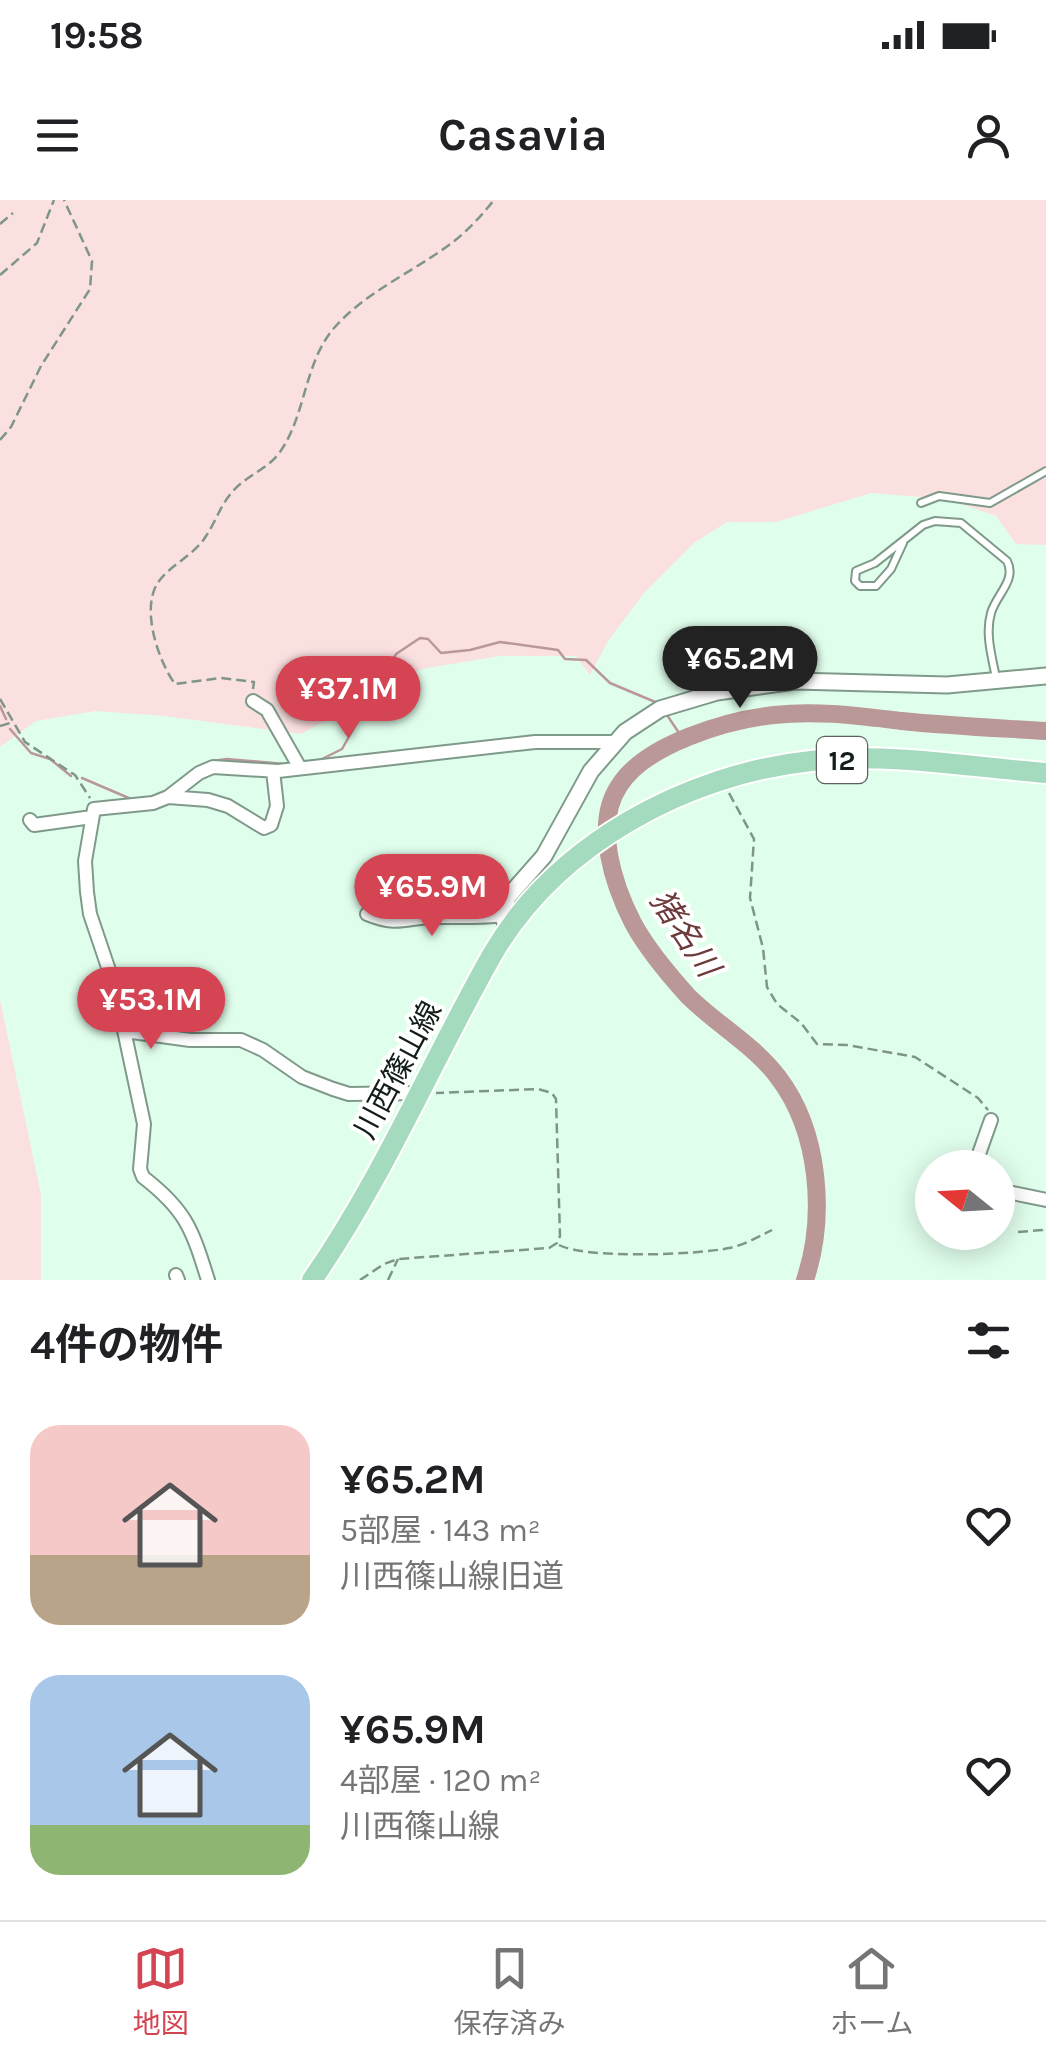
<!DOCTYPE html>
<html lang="ja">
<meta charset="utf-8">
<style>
:root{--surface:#fff;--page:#f6f6f6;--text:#202124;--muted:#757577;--line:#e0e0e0;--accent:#d44453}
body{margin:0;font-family:Karla,"Noto Sans JP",sans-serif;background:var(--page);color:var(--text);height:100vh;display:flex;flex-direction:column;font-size:38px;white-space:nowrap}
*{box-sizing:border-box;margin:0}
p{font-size:32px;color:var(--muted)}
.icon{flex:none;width:55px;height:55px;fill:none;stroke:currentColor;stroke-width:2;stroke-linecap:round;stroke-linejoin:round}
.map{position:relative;height:1080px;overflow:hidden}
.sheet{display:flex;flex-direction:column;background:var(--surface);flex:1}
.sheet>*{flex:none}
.needle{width:65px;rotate:288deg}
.fabs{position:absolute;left:915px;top:950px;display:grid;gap:20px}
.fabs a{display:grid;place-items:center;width:100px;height:100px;border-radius:50%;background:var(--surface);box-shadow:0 5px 25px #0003;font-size:50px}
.price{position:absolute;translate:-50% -85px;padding:0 22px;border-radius:35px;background:var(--accent);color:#fff;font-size:32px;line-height:65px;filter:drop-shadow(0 2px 5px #0008)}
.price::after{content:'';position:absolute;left:50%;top:60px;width:30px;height:22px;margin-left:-15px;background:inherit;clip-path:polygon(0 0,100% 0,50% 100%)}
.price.on{background:#222;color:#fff}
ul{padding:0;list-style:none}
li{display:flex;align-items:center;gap:30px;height:250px;padding:0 30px}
li span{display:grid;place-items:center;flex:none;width:280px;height:200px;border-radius:30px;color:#555}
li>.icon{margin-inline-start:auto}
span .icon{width:120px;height:120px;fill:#fffc;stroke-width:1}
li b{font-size:42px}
h2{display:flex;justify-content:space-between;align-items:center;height:120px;padding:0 30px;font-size:42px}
.status{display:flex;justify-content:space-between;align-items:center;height:70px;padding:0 50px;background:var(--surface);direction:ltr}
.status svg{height:28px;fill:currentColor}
header{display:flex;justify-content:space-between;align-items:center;height:130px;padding:0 30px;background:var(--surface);font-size:45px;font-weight:700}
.dock{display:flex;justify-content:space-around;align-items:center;height:140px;border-top:2px solid var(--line);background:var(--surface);font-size:28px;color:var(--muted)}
.dock a{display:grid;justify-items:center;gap:5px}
.dock .on{color:var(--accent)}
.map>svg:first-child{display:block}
</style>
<div class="status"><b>19:58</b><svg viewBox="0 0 49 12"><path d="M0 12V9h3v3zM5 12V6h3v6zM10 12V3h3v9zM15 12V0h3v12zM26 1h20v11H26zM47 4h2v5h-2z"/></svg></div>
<header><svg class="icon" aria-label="menu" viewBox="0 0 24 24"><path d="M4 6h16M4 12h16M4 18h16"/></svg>Casavia<svg class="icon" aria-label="person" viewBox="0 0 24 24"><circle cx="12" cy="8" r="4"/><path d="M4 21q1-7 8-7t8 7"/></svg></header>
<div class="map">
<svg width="1046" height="1080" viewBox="0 0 1046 1080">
<rect width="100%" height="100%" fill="#e0feec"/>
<path fill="#fbe0e0" d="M0,0H1046V345L1016,344L996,316L947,299L871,293L776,322H727L694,343L644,393L608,441L590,475L576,456H500L421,469L301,534L164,516L96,511L36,521L0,547Z
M0,800L41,995V1080H0Z"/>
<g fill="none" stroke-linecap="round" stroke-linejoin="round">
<path stroke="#ba9897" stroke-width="2.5" d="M0,506L6,519
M667,515L683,539
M10,529L31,553L50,559L71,576
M213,561L227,559L285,564
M318,561L342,549L396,454L420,438L428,439L441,453L470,450L500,442L558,450L565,459L586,460L610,483L660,504
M82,578L131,599"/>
<path stroke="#ba9897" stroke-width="18" d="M805,1080C826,1017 820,932 778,877C754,845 716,824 688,796C669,775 647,749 633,723C614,686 593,625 619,586C645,544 728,520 774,515C817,510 859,516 902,521C950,526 998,528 1046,531"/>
<g stroke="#7f9a8a" stroke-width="10">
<path id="service" d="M921,303L939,296L990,303L1046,271
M903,343L891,369L876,386H860L855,381L856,371L875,363L923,325L935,321L961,323L1007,361C1017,380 996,395 991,413C985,434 992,457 996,478"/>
</g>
<g stroke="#7f9a8a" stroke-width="16">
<path id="minor" d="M253,501L267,510L300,568
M168,597L208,600L228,606L264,628L271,625L277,606L273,571
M30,620L34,625L92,617
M367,714C401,728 407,716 439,717C464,717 478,718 504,715
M125,831L190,840H241L263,850L302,877L333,889L349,894L419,893
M974,968L991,920
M998,990L1046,1000
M176,1075L178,1080
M208,1080C192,1029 186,1010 143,977L140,969L144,924L115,788L90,714L87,692L85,661L94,609L153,603L168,597L199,573L213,567L278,571L535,542H614"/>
</g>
<g stroke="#7f9a8a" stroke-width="19">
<path id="tertiary" d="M511,728L504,720L507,698L544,656L591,571L625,532L660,509L717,492L795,481L947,485L1046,476"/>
</g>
<g stroke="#fff" stroke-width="24">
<path id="primary" d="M312,1080C383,978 431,863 492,755C556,644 687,574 811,561C888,552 969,567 1046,573"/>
</g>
<path stroke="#809589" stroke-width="2.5" stroke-dasharray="10 5" stroke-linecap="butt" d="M0,24L13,13
M0,75L37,43L54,0
M0,240L11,227L41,166L90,89L92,61L64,0
M253,489L254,482L221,478L175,484C159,462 141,411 157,384C169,365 194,356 206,336C216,321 221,304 233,291C247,275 267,270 280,252C306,215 304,163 334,128C363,95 404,76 439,52C461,38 478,20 494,0
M0,499L25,542L75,575L90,598
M0,526L10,523
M729,593L754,639L750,698L763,748L767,787L777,804L801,823L817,844L847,845L915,857L978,898L988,910
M924,1027L932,1024
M1018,1032L1042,1030L1046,1026
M559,1045C585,1059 697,1055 729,1048C744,1045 758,1037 772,1030
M360,1080L384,1064L398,1059L549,1048L557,1043L560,1036L556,899L552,893L538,889L436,893
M388,1080L398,1059"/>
<use href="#service" stroke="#fff" stroke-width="6"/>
<use href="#minor" stroke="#fff" stroke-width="12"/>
<use href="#tertiary" stroke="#fff" stroke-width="15"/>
<use href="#primary" stroke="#a4dabe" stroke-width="20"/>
</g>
<g text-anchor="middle" stroke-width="8" stroke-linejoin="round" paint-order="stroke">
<rect fill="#fff" stroke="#5a625d" stroke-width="2.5" x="817" y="537" width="50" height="46" rx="8"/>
<g font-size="28" font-weight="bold" fill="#131e18">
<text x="842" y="570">12</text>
</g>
<g font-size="30" fill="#131e18" stroke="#fff">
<text transform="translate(398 870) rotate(-62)" y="10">川西篠山線</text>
</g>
<g font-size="32" font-style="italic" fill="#6d3a3c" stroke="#fff">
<text transform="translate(685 733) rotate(56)" y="11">猪名川</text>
</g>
</g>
</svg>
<div class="fabs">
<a><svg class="needle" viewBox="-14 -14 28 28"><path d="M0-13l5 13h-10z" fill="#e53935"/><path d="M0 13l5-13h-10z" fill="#757577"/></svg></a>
</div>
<b class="price on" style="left:740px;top:511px">¥65.2M</b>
<b class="price" style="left:348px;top:541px">¥37.1M</b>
<b class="price" style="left:432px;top:739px">¥65.9M</b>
<b class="price" style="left:151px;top:852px">¥53.1M</b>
</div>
<section class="sheet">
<h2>4件の物件<svg class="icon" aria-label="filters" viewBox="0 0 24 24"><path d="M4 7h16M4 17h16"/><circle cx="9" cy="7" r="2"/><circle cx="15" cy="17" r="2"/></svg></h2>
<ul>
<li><span style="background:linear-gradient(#f6c9c9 65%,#b9a48a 0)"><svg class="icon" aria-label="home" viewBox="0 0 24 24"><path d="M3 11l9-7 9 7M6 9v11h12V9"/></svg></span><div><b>¥65.2M</b><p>5部屋 · 143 m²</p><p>川西篠山線旧道</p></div><svg class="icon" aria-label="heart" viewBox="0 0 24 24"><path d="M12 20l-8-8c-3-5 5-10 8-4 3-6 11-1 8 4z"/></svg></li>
<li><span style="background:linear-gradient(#a9c7e8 75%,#8fb573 0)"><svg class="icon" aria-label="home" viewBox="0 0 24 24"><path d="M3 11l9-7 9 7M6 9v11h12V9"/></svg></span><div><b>¥65.9M</b><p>4部屋 · 120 m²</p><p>川西篠山線</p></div><svg class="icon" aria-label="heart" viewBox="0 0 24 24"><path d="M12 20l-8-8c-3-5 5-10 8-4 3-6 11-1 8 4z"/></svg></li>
</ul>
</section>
<nav class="dock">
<a class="on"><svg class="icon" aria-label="map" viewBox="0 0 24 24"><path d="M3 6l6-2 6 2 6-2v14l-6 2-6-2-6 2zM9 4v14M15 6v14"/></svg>地図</a>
<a><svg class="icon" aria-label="saved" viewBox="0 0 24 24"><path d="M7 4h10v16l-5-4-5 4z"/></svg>保存済み</a>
<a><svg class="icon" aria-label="home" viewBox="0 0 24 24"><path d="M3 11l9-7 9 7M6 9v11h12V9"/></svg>ホーム</a>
</nav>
